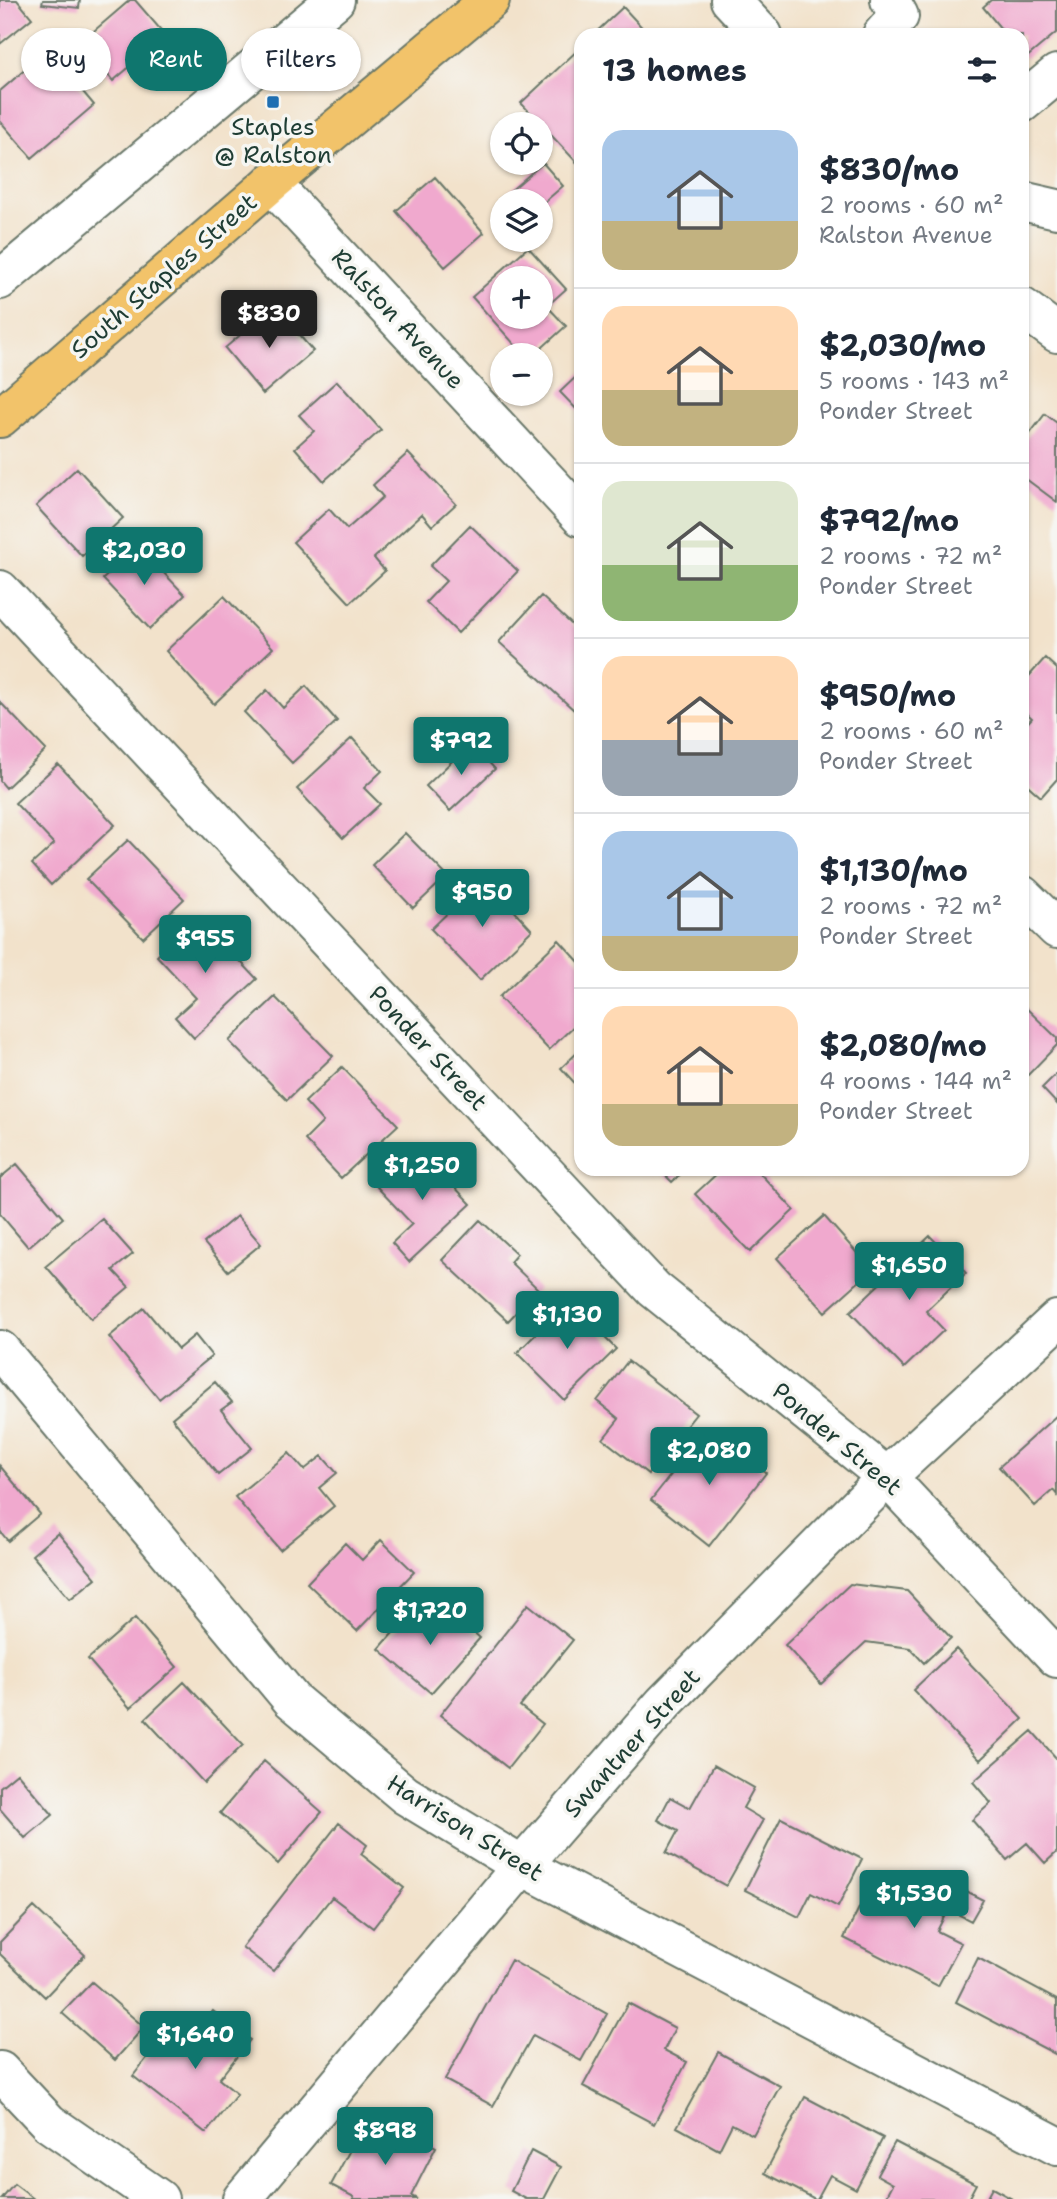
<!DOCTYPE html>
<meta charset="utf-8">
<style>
:root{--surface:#fff;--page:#f6f6f7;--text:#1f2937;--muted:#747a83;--line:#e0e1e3;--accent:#0f766e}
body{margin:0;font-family:"Shantell Sans",sans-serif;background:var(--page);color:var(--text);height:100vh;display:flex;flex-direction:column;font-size:26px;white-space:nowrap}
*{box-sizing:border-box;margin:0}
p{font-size:23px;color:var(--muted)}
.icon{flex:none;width:38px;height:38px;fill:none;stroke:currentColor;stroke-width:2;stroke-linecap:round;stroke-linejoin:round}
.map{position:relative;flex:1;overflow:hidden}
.sheet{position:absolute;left:574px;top:28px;width:455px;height:1148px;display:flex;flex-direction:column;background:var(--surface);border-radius:21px;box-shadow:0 2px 5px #0004}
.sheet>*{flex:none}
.guide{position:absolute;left:21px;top:28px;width:448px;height:63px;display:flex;gap:14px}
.tools{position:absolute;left:490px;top:112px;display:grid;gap:14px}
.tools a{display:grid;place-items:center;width:63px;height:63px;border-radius:50%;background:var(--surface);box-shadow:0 2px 5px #0004;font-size:35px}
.price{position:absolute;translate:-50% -60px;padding:0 16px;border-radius:7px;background:var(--accent);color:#fff;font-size:23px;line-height:46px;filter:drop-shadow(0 2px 4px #0008)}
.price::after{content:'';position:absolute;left:50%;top:42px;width:21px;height:16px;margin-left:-10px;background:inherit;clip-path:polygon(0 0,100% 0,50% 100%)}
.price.active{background:#222;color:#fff}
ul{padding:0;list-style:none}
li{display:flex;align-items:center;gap:21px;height:175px;padding:0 28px}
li+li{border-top:2px solid var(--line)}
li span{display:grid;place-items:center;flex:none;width:196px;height:140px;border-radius:21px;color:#555}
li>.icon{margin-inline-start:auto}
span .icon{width:84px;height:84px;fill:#fffc;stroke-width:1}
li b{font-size:30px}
h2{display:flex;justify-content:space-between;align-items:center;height:84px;padding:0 28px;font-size:30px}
.pill{padding:0 24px;border-radius:32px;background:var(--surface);box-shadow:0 2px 5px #0004;font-size:24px;line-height:63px}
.pill.active{background:var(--accent);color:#fff}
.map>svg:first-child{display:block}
</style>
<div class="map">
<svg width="1057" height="2199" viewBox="0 0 1057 2199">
<rect width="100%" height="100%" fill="#f6f6f2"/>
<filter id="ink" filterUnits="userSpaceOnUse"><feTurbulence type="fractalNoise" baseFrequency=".0143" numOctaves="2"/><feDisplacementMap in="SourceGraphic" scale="14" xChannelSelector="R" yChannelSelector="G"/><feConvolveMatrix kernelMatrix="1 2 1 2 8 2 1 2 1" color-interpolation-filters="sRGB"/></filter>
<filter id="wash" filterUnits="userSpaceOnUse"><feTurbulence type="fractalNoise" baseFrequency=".00686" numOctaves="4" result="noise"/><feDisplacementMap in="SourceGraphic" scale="28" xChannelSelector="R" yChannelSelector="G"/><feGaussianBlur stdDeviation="1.57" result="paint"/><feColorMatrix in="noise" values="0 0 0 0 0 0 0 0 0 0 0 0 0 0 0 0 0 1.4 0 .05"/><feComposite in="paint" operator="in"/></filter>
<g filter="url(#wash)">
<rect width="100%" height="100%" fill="#f2e2cb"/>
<g id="blocks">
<path fill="#f0a9ce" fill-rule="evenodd" d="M0,0H17L32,18L0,44Z
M43,0H80L79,8L42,4Z
M130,0H135L166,36L113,81L81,42Z
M991,0H1057V32L1026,58L1022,54V35H1006L983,7Z
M623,7L649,35H593Z
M581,47V167L521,103Z
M27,68L42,86L63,68L94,105L32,158L0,121V91Z
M543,163L563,186L541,205V201H514L508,193Z
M435,177L484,233L445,267L396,211Z
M528,247L566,289L547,306L566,326L534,355H524L472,297ZM502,278H541V317H502Z
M274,306L313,351L263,394L225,348Z
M581,372V414L560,392Z
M337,381L381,430L324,481L295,448L314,431L299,415Z
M1045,414L1057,423V502L1022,476V444Z
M408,453L456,504L432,526L422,514L374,558L385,571L350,603L293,542L329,509L347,529L383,497L373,485Z
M77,468L123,518L82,556L36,506Z
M470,525L518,571L458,633L426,602L446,581L430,566Z
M138,546L185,595L150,629L103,579Z
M224,596L273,648L214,704L166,651Z
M541,596L581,633V702L574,710L499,642Z
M1045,658L1057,669V779L1041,797L1022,780V729L1032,718L1022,709V684Z
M306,686L337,721L292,763L244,712L267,690L283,708Z
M0,702L46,750L6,788L0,781Z
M352,738L382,771L364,788L380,804L343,838L297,789Z
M471,743L495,769L450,811L426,786Z
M58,764L115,825L51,885L32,864L54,844L15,803Z
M405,833L447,876L413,908L372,865Z
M128,840L184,899L143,938L86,879Z
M484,878L532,930L480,980L431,929Z
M199,917L257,979L194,1038L175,1017L196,998L157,956Z
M559,940L581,964V1019L549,1050L499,997Z
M275,997L333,1056L287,1100L229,1041Z
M1022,1004L1057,1038V1045L1025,1078L1022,1076Z
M581,1049V1090L561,1068Z
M342,1067L398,1125L341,1178L305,1140L323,1122L305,1102Z
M1057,1073V1104L1042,1088Z
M418,1149L471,1204L409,1262L392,1243L412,1224L377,1187Z
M17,1164L63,1218L28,1247L0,1214V1178Z
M659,1169H686L672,1182Z
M722,1169H756L794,1210L750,1252L695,1194Z
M237,1216L261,1244L228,1271L204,1243Z
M824,1216L872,1270L825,1312L777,1258Z
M102,1219L133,1254L113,1270L129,1287L91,1319L46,1266Z
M480,1220L517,1254L510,1262L538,1289L508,1321L442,1260Z
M930,1236L966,1273L926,1311L944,1330L904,1368L850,1312Z
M569,1301L616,1349L564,1400L517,1353Z
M144,1308L178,1349L195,1335L212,1356L159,1399L109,1337Z
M628,1361L696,1414L648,1474L603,1439L619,1419L597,1401Z
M215,1382L232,1402L221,1410L252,1448L218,1475L172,1418Z
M1057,1415V1495L1053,1490L1035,1506L999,1467Z
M708,1428L766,1473L709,1546L651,1500Z
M289,1453L304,1470L322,1456L337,1473L319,1488L334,1506L280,1550L235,1497Z
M0,1466L40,1514L8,1541L0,1531Z
M58,1533L96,1578L70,1599L32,1555Z
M381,1540L414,1572L357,1631L307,1583L345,1543L362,1560Z
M850,1584L907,1591L951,1638L924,1663L910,1648L866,1642L821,1684L785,1645Z
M528,1604L573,1640L520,1706L543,1724L508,1768L440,1715Z
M446,1607L480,1638L431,1693L379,1649L412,1611L429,1626Z
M135,1618L177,1667L130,1708L88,1659Z
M956,1649L1023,1719L980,1760L913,1690Z
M184,1682L243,1745L204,1783L145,1719Z
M1032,1731L1057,1759V1852L1045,1863L1027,1843L1007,1860L972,1820L991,1803L973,1782Z
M264,1761L322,1812L278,1864L220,1813Z
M714,1765L754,1788L743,1808L763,1820L726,1886L666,1853L678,1831L658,1820L670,1797L690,1808Z
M17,1773L53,1815L25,1838L0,1809V1787Z
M781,1818L862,1859L838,1907L811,1893L799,1917L745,1890Z
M339,1823L367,1845L361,1854L404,1888L373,1928L332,1897L273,1971L242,1947Z
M936,1876L983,1900L971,1921L948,1909L937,1931L961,1943L938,1986L844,1938L866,1894L913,1918Z
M34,1907L85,1955L45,1997L0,1954V1942Z
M978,1958L1057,2000V2055L956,2002Z
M511,1960L607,2014L581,2061L533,2035L493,2106L445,2080Z
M92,1982L144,2027L115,2060L62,2013Z
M628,2003L675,2028L664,2050L687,2062L654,2124L583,2086Z
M213,2011L250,2040L219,2079L237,2094L206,2133L133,2076L164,2036L182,2050Z
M718,2052L780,2086L753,2135L732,2124L719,2150L677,2127Z
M805,2097L883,2138L856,2189L830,2175L817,2199H815L765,2173Z
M392,2124L436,2147L411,2196L417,2199H353L354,2197L331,2185L357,2137L379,2149Z
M895,2142L976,2184L968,2199H885L893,2184L877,2175Z
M531,2151L561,2167L544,2199H526L511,2191Z
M14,2184L34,2199H2Z
M992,2188L1012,2199H986Z"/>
</g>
</g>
<g filter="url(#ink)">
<use href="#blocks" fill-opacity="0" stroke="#697769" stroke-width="2"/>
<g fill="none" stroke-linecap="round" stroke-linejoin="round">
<g stroke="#697769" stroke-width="42">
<path id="minor" d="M730,0L763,35
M882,35L899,16L890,0
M1022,103L1057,74
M271,183L581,517
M1022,201L1057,209
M0,280L335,0
M1022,307L1057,333
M0,590L654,1289L887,1477L1057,1658
M1022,895L1057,929
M0,1350L292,1700L405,1795L522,1866L1057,2146
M0,2071L49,2123L159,2199
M242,2199L522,1866L664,1703L887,1477L1057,1320"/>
</g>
<g stroke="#697769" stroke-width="42">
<path id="major" d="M0,418L271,183L490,0"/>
</g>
<use href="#minor" stroke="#fff" stroke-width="38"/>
<use href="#major" stroke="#f2c36a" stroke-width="38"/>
</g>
</g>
<rect fill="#1f6fb2" stroke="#f6f6f2" stroke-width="2.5" x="266" y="95" width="14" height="14" rx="3.5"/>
<g text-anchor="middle" stroke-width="7" stroke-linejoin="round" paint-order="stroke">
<g font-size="24" fill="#1f3d34" stroke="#f6f6f2">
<text x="273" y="135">Staples<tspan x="273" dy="28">@ Ralston</tspan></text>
</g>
<g font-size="24" fill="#1f3d34" stroke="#f6f6f2">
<text transform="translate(164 276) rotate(-41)" y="8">South Staples Street</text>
<text transform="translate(398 319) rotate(47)" y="8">Ralston Avenue</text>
<text transform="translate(428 1048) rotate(47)" y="8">Ponder Street</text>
<text transform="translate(837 1439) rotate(40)" y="8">Ponder Street</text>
<text transform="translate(632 1743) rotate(-48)" y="8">Swantner Street</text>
<text transform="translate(465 1828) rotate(32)" y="8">Harrison Street</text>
</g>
</g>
</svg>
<div class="tools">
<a><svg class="icon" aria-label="locate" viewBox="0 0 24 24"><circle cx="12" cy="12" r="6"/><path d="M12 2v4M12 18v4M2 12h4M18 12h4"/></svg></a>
<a><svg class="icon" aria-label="layers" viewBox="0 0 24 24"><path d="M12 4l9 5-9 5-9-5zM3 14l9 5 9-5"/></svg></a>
<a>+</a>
<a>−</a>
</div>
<b class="price active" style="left:269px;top:350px">$830</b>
<b class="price" style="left:144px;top:587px">$2,030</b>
<b class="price" style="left:461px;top:777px">$792</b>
<b class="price" style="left:482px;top:929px">$950</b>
<b class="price" style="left:205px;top:975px">$955</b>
<b class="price" style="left:422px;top:1202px">$1,250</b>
<b class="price" style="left:909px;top:1302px">$1,650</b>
<b class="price" style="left:567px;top:1351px">$1,130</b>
<b class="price" style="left:709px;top:1487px">$2,080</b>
<b class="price" style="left:430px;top:1647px">$1,720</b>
<b class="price" style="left:914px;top:1930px">$1,530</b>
<b class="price" style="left:195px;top:2071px">$1,640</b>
<b class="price" style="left:385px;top:2167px">$898</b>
<div class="guide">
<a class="pill">Buy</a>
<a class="pill active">Rent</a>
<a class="pill">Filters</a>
</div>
<section class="sheet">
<h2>13 homes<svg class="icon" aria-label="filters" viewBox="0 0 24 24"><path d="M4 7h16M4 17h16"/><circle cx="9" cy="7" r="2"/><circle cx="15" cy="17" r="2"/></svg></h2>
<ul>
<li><span style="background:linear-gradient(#a9c7e8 65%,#c2b280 0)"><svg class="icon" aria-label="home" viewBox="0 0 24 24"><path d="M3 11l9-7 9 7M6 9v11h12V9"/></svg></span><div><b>$830/mo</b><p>2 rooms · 60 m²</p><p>Ralston Avenue</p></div></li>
<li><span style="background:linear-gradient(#ffd9b3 60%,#c2b280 0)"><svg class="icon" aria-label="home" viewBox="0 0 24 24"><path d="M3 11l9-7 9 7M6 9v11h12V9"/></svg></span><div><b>$2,030/mo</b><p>5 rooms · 143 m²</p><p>Ponder Street</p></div></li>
<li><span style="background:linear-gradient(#dfe7d0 60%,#8fb573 0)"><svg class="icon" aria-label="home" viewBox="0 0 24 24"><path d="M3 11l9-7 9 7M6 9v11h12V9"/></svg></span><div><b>$792/mo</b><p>2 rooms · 72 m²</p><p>Ponder Street</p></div></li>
<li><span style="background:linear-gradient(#ffd9b3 60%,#9aa5b1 0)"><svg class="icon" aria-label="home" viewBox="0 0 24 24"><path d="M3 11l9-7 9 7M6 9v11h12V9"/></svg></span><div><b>$950/mo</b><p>2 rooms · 60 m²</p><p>Ponder Street</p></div></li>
<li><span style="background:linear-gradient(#a9c7e8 75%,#c2b280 0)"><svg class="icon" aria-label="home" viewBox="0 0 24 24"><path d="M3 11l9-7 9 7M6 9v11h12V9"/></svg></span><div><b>$1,130/mo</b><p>2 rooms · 72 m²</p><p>Ponder Street</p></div></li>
<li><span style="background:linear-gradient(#ffd9b3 70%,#c2b280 0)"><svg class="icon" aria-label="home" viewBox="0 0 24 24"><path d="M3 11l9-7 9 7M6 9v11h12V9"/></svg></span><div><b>$2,080/mo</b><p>4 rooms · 144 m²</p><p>Ponder Street</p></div></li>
</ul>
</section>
</div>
